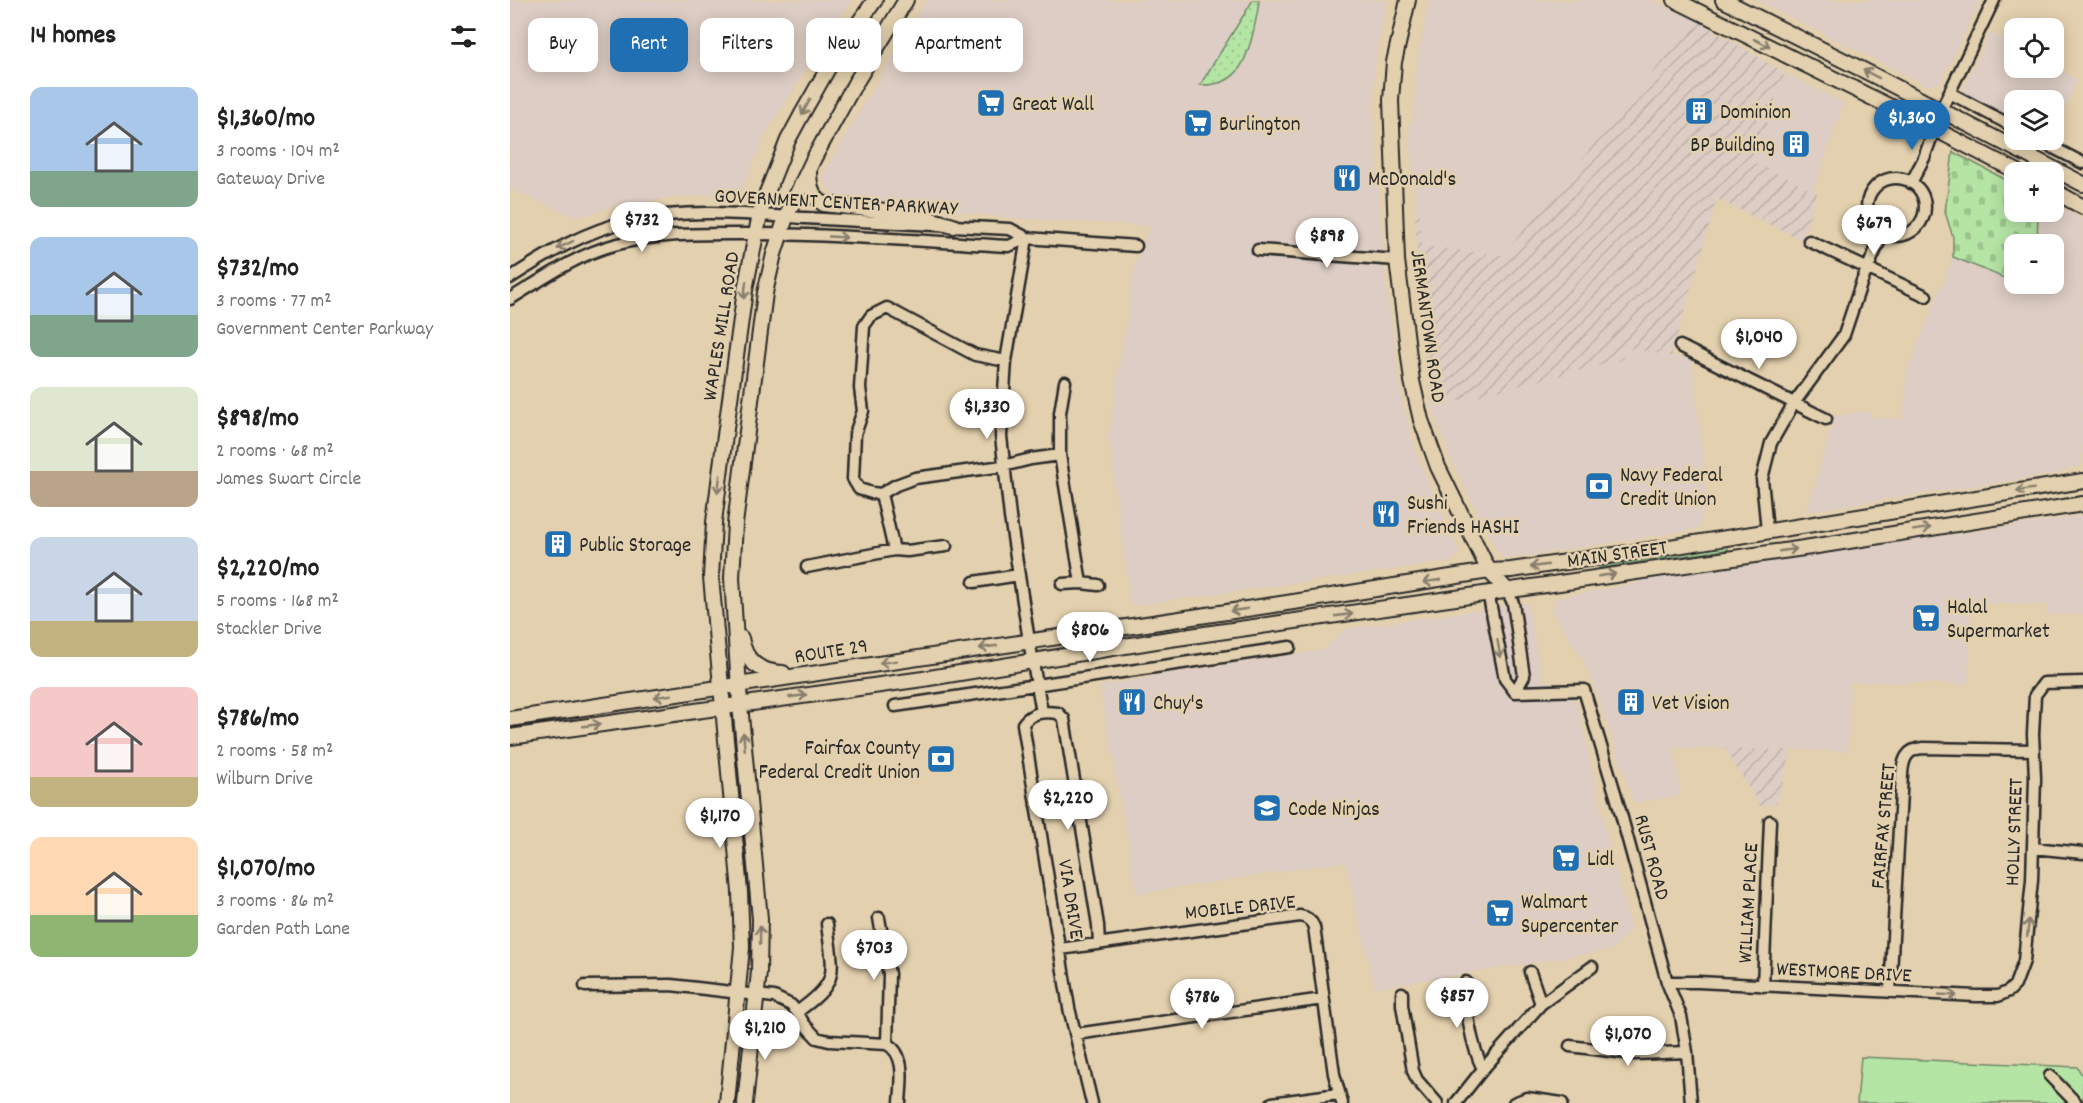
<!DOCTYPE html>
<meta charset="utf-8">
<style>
:root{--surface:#fff;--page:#f6f6f6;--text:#222;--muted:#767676;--accent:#1f6fb2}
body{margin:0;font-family:Dekko,sans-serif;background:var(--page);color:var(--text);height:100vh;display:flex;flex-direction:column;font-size:22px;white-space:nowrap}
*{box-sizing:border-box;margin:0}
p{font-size:20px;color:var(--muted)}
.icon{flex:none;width:33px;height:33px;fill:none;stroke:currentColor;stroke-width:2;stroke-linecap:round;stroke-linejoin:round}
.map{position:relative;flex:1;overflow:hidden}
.details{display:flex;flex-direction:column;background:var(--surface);width:510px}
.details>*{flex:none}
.banner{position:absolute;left:18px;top:18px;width:570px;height:54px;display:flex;gap:12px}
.fabs{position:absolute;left:1494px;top:18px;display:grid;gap:12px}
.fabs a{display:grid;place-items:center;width:60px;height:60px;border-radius:12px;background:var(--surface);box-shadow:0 3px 15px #0003;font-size:30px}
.price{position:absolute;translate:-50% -51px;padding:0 14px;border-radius:21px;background:#fff;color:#222;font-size:20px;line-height:39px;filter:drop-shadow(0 2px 3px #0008)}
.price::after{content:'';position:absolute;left:50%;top:36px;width:18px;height:14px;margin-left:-9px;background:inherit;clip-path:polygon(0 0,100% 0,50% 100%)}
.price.selected{background:var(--accent);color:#fff}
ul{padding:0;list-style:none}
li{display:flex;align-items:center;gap:18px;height:150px;padding:0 30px}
li span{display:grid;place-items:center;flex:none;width:168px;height:120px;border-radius:12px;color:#555}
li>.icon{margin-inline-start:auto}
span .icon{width:72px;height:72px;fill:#fffc;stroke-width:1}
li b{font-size:26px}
h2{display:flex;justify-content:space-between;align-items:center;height:72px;padding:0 30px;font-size:26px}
.pill{padding:0 21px;border-radius:12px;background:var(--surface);box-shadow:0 3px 15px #0003;font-size:21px;line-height:54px}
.pill.selected{background:var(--accent);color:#fff}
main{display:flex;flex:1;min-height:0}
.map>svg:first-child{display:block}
</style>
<main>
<section class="details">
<h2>14 homes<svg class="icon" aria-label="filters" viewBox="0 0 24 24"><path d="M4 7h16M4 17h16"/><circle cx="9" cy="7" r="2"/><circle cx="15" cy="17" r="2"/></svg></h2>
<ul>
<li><span style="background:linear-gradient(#a9c7e8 70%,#7fa58c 0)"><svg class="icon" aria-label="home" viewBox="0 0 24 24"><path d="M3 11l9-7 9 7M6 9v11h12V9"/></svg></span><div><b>$1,360/mo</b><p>3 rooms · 104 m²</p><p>Gateway Drive</p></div></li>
<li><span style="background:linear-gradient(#a9c7e8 65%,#7fa58c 0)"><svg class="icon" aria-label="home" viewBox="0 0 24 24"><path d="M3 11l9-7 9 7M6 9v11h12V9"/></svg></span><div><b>$732/mo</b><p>3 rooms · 77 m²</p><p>Government Center Parkway</p></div></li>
<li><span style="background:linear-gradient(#dfe7d0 70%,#b9a48a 0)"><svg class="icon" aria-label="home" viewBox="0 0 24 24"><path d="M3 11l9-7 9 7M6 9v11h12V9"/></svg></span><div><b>$898/mo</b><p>2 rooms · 68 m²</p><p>James Swart Circle</p></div></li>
<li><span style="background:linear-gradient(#c9d6e8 70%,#c2b280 0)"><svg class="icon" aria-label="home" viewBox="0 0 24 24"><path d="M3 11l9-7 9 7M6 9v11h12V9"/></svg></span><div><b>$2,220/mo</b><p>5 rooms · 168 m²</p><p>Stackler Drive</p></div></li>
<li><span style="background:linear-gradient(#f6c9c9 75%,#c2b280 0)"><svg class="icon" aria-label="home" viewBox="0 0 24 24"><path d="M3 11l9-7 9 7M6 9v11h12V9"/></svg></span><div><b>$786/mo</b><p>2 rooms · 58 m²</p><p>Wilburn Drive</p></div></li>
<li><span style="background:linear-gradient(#ffd9b3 65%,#8fb573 0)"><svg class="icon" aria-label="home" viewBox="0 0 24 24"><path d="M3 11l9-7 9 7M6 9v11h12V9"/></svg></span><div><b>$1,070/mo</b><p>3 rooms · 86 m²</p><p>Garden Path Lane</p></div></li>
</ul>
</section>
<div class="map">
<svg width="1573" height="1103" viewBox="0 0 1573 1103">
<defs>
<pattern id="industrial-furrows" width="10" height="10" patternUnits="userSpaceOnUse" patternTransform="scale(1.5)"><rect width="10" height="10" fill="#ddcdc4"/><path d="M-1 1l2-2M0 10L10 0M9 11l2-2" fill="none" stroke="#beb0a9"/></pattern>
<pattern id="grass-dots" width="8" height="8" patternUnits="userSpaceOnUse" patternTransform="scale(1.5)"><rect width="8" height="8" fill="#b5e5a5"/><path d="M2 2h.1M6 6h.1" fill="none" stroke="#9cc58e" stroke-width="1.8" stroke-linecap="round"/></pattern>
<pattern id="cemetery-stones" width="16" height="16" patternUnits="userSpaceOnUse" patternTransform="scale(1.5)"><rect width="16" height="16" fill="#b5e5a5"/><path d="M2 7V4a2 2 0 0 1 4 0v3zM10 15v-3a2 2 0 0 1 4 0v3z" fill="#9cc58e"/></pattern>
</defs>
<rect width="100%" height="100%" fill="#e3d0ae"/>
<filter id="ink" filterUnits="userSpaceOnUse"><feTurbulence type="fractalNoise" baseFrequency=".0167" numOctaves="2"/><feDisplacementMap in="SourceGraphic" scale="12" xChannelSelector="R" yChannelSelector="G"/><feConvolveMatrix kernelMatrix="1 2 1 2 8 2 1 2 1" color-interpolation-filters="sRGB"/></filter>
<g filter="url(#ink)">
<path fill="#ddcdc4" d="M0,0H344L328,20L258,129L230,193L168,197L104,206L67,218L0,189Z
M416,0H877L865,62L863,112L876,283L892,400L908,458L950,553L940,562L621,606L598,436L625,265L640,226L499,218L324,197L311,177Z
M919,0H1142L1186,20L993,255L912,246L908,204L905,208L899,124L903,119L906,69Z
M1245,0H1471L1430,83L1418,86Z
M1480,33L1504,46V68L1544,67L1568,80L1544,129V100H1504V120L1456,94L1454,86Z
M1275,73L1334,103L1303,191L1243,162Z
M1544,204L1573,219V466L1552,470V473L1297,511L1325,416L1359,411L1361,417L1393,419L1397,371L1443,257L1504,282V284L1526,290V284H1544V244H1527L1528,212H1544Z
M1112,347L1182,359L1197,501L1188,529L1001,559L994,558L987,551L940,458L922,407L1113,360Z
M1573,515V615H1538L1537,605L1461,603L1458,684L1340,682L1338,751L1164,748L1171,796L1124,803L1083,683L1071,656L1042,611L1046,598L1132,582L1131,580Z
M1018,603L1031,677L1066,697L1094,823L1121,929L1102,950L865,988L835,862L627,894L590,686L666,672L814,650L835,629Z"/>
<path fill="url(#industrial-furrows)" d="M1186,20L1275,73L1243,161L1307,193L1292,240L1207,199L1161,356L1112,347L1113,360L922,407L909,301L905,208L909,203L912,246L993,255Z
M1215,749L1282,750L1266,804L1250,806Z"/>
<path fill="url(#grass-dots)" stroke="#708868" stroke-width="1.5" d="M743,0H749C748,13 745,24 742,37C734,67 725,86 690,85Z
M1215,545H1218V549L1214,550L1088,568L1109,560Z"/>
<path fill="url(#cemetery-stones)" stroke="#708868" stroke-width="1.5" d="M1443,152L1504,184V212H1528L1527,244H1504V282L1443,257V237L1435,212Z"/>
<path fill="#b5e5a5" stroke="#708868" stroke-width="1.5" d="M1351,1057L1567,1067L1573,1076V1103H1347Z"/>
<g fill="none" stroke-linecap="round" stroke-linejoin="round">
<g stroke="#2b2b2b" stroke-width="15">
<path id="minor" d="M1440,93L1504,127
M1528,140L1573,163
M1357 207a29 29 0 1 1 58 0a29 29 0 1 1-58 0Z
M1401,183L1414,158L1431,110L1484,0
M517,238L496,361L491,436L500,517L519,641L532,712
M1299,241L1416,296
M748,250L887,260
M0,278C37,254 75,231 119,221C177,208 237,214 295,218C364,222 432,225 500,229L517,238L626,246
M0,299C33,279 66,255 104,245C148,233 191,234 235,234C323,234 411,241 499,246L517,238
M1170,346L1316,419
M496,361L465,355L377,308L361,316L354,326L350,388L353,411L345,434L343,479L349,489L362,493L371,494L386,485L405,478L493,466L521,459L550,455
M555,382L550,413V455L571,583
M371,494L384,550L397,551L436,546
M1257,531L1252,479L1261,443L1284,403L1334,335L1352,281L1373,233
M297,567L384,550
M464,582L509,575
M552,584L571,583L588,585
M978,592L995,679L1005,692L1014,676L1003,603L997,590
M1005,692L1074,690L1106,796L1157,982L1171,1016L1177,1052L1181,1103
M385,706L780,647
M1523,848L1573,853
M369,918L379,974L377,1044
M550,949L790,916C797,917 801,920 804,927L824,1074L832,1103
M1020,972L1031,1004
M956,982C955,1008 961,1045 973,1069
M1157,982H1188L1466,996H1488L1499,991L1505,985L1514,961L1522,880L1525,778L1523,734L1525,695L1534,683L1573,682
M75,986L161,985L264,997L281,1005L287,1012L294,1024L307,1038L319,1041L377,1044
M1253,986L1260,821
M1380,992L1392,774C1393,759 1397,749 1413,748L1523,750
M892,993V1005L903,1071L907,1080L927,1103
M287,1012C331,981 323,973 317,924
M566,1034L813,999
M377,1044C397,1055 391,1083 390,1103
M1060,1046L1124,1054L1177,1052
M1540,1076L1566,1103
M582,1103L559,1008L513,724C521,712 534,711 548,713L554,719L588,925L589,944
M762,1103L828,1094
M946,1103L973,1069L1031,1004L1082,967
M1004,1103L1017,1098L1052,1103"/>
</g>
<g stroke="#2b2b2b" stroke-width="18">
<path id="major" d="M898,0L884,62L881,100L887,260L902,381L911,420L928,467L979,571L997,590
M1165,0L1411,122L1508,172
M1213,0L1363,75L1573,184
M299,170C299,184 301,197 314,204L402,214L443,226
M1544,191L1573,207
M231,638C235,662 250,672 273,673
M0,719L790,601L979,571L1001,570L1160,547L1573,481
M0,737L413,679L646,641L1301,547L1573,504
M217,1103L232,947L230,892L201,577L204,522L214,443L235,290L250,214L254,200L278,140L292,114L325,56L365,0
M235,1103L249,972L250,919L230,704L222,578L225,524L255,293L264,254L276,217L304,158L343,87L396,0"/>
</g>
<use href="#minor" stroke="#e3d0ae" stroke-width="10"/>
<use href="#major" stroke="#e3d0ae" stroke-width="14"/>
</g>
<defs><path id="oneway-shaft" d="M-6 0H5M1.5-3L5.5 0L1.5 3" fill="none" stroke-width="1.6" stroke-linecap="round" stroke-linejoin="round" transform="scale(1.5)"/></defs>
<g stroke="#877e6c">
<use href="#oneway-shaft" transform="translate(1252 43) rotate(26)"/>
<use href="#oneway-shaft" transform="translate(1361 74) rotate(-153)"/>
<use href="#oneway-shaft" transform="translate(296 107) rotate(119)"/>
<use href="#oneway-shaft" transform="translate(328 237) rotate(3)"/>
<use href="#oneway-shaft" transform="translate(55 245) rotate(154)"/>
<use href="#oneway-shaft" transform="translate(235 290) rotate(98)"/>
<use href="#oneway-shaft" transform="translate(209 484) rotate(97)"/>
<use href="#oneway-shaft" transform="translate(1515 490) rotate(171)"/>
<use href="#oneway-shaft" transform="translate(1412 529) rotate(-9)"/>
<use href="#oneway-shaft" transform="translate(1278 550) rotate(-8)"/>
<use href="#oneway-shaft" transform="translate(1029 566) rotate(172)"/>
<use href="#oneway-shaft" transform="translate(1097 575) rotate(-8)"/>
<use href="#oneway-shaft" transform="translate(922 581) rotate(171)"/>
<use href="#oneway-shaft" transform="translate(729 610) rotate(172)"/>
<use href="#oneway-shaft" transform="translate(834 615) rotate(-8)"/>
<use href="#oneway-shaft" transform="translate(478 647) rotate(172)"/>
<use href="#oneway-shaft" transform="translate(989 649) rotate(80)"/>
<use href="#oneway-shaft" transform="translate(378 662) rotate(171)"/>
<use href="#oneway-shaft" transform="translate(153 696) rotate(171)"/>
<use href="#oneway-shaft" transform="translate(288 696) rotate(-8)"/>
<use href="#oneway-shaft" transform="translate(82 725) rotate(-8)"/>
<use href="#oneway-shaft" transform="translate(234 741) rotate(-95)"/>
<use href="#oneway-shaft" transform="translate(1518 928) rotate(-85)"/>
<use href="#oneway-shaft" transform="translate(250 935) rotate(-91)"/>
<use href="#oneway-shaft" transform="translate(1438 995) rotate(3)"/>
</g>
</g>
<defs>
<g id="supermarket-square" transform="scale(1.5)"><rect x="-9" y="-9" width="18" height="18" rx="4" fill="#1f6fb2" stroke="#e3d0ae"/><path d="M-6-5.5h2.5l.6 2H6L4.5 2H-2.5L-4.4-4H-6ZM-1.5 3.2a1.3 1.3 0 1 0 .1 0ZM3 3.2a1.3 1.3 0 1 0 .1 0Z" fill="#fff"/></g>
<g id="building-square" transform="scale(1.5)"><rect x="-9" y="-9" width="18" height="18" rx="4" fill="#1f6fb2" stroke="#e3d0ae"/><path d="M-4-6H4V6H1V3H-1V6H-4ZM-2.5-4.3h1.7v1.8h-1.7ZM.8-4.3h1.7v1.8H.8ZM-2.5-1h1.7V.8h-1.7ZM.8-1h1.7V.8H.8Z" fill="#fff"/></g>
<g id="restaurant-square" transform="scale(1.5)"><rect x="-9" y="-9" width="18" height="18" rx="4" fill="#1f6fb2" stroke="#e3d0ae"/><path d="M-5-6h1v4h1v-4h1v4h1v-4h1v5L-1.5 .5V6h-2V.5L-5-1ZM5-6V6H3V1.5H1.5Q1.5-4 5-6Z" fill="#fff"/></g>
<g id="bank-square" transform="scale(1.5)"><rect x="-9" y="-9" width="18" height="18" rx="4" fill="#1f6fb2" stroke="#e3d0ae"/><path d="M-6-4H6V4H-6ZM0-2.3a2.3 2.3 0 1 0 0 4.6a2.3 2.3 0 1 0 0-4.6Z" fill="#fff"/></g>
<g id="school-square" transform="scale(1.5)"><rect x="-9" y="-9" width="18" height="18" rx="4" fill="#1f6fb2" stroke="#e3d0ae"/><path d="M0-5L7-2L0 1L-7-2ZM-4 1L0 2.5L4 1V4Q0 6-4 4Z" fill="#fff"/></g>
</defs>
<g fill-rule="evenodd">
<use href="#supermarket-square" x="481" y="103"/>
<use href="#building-square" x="1189" y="111"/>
<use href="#supermarket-square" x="688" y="123"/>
<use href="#building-square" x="1286" y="144"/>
<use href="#restaurant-square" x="837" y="178"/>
<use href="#bank-square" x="1089" y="486"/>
<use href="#restaurant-square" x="876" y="514"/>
<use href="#building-square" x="48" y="544"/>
<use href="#supermarket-square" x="1416" y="618"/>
<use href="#restaurant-square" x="622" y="702"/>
<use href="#building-square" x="1121" y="702"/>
<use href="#bank-square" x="431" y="759"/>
<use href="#school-square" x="757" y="808"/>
<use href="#supermarket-square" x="1056" y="858"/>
<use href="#supermarket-square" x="990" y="913"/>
</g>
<g text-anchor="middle" stroke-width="5" stroke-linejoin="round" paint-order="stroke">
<g font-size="21" fill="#2b2b2b" stroke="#e3d0ae" text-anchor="start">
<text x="502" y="110">Great Wall</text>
<text x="1210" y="118">Dominion</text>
<text x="709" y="130">Burlington</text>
<text x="1265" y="151" text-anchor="end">BP Building</text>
<text x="858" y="185">McDonald's</text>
<text x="1110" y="481">Navy Federal<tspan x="1110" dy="24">Credit Union</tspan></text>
<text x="897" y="509">Sushi<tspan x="897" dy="24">Friends HASHI</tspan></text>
<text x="69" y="551">Public Storage</text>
<text x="1437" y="613">Halal<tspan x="1437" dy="24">Supermarket</tspan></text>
<text x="643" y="709">Chuy's</text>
<text x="1142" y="709">Vet Vision</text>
<text x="410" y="754" text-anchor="end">Fairfax County<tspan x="410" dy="24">Federal Credit Union</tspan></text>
<text x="778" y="815">Code Ninjas</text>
<text x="1077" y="865">Lidl</text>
<text x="1011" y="908">Walmart<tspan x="1011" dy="24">Supercenter</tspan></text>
</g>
<g font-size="21" fill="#2b2b2b" stroke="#e3d0ae">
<text transform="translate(326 201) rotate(3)" y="7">GOVERNMENT CENTER PARKWAY</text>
<text transform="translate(210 326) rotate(-81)" y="7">WAPLES MILL ROAD</text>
<text transform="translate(919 326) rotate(82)" y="7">JERMANTOWN ROAD</text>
<text transform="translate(1107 553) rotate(-8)" y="7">MAIN STREET</text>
<text transform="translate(321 650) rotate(-9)" y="7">ROUTE 29</text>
<text transform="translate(1372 826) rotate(-85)" y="7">FAIRFAX STREET</text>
<text transform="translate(1503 832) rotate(-88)" y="7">HOLLY STREET</text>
<text transform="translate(1143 857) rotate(75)" y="7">RUST ROAD</text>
<text transform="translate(562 899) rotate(81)" y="7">VIA DRIVE</text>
<text transform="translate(1237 903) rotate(-87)" y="7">WILLIAM PLACE</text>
<text transform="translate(730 906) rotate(-6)" y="7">MOBILE DRIVE</text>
<text transform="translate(1334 971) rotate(3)" y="7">WESTMORE DRIVE</text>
</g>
</g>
</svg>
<div class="fabs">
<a><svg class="icon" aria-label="locate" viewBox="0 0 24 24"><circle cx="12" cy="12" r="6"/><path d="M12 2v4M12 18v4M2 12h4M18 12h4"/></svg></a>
<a><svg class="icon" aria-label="layers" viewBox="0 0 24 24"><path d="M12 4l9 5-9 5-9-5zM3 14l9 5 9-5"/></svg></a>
<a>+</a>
<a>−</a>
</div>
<b class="price selected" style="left:1402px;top:151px">$1,360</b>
<b class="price" style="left:132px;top:253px">$732</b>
<b class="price" style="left:1364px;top:256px">$679</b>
<b class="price" style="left:817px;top:269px">$898</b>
<b class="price" style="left:1249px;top:370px">$1,040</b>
<b class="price" style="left:477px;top:440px">$1,330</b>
<b class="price" style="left:580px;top:663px">$806</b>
<b class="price" style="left:558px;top:831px">$2,220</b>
<b class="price" style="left:210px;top:849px">$1,170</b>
<b class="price" style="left:364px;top:981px">$703</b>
<b class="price" style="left:947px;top:1029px">$857</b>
<b class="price" style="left:692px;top:1030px">$786</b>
<b class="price" style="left:255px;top:1061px">$1,210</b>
<b class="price" style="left:1118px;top:1067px">$1,070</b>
<div class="banner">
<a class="pill">Buy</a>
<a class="pill selected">Rent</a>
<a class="pill">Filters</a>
<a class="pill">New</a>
<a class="pill">Apartment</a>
</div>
</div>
</main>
